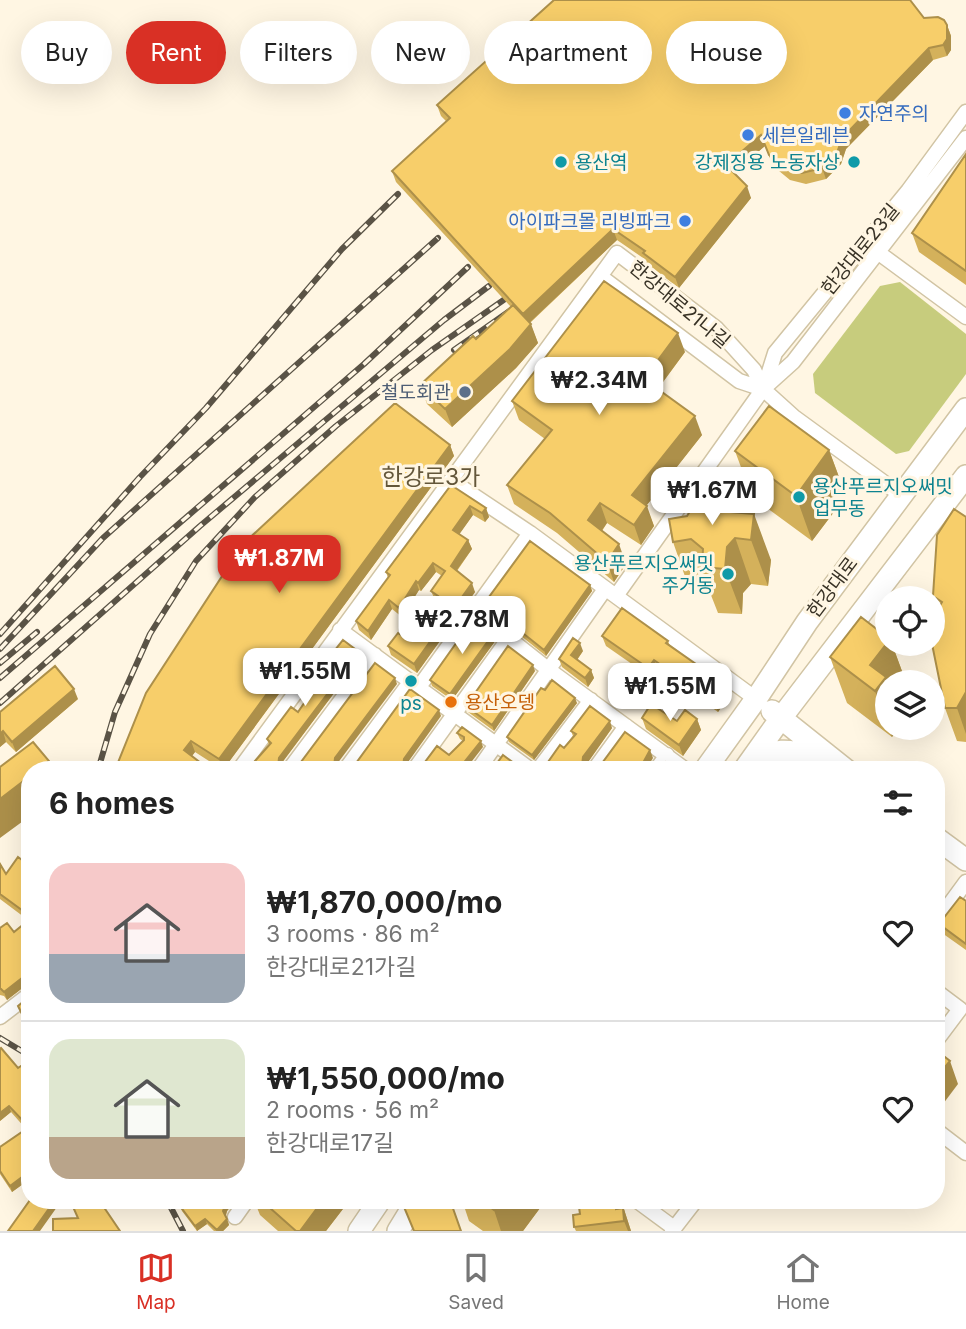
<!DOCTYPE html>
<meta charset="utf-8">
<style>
:root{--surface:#fff;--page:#f6f6f6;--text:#222;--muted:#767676;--line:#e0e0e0;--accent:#d93025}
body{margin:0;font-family:Inter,"Noto Sans KR",sans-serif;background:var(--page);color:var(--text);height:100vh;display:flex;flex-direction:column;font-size:26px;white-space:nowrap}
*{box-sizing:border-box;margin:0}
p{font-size:23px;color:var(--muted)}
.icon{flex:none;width:38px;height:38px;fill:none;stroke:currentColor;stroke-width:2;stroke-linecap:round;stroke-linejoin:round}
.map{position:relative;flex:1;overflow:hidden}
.sheet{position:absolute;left:21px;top:761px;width:924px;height:448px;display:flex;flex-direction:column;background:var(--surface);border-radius:28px;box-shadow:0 7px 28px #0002}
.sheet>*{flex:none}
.top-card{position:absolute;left:21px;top:21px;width:924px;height:63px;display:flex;gap:14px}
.buttons{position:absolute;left:875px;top:586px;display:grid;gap:14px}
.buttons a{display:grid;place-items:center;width:70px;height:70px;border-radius:50%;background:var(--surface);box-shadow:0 7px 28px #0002;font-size:35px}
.price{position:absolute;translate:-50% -60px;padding:0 16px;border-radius:14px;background:#fff;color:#222;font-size:23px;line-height:46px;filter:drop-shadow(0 2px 4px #0008)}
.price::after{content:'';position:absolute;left:50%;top:42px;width:21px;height:16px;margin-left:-10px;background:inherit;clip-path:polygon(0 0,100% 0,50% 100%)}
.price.active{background:var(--accent);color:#fff}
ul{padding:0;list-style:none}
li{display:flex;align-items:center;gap:21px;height:175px;padding:0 28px}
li+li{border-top:2px solid var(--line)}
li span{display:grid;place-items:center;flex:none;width:196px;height:140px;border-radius:21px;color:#555}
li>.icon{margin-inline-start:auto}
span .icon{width:84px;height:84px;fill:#fffc;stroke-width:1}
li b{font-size:30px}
h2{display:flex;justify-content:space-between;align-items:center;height:84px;padding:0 28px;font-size:30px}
.pill{padding:0 24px;border-radius:32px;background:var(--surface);box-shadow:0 7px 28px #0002;font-size:24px;line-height:63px}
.pill.active{background:var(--accent);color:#fff}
.tabs{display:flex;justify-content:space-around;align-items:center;height:98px;border-top:2px solid var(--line);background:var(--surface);font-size:19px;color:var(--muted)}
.tabs a{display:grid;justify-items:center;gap:4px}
.tabs .active{color:var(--accent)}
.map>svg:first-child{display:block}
</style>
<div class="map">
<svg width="966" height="1231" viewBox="0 0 966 1231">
<rect width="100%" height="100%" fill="#fff6e3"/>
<path fill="#c7cc7d" d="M900,282L966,334V374L909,451L896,454L815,393L813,374L880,286Z"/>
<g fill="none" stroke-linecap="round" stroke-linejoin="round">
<g stroke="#d1c4a4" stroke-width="17">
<path id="street" d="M872,248L966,317
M600,276L739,381L763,389
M764,388L775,353L908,191L966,112
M452,481L530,533L756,699
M616,596L763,389L793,362L966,138
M473,610L549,670L686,770
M340,630L531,770
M419,687L530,533
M239,770L617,253L716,328L754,370L763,389L794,417L901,495
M289,770L375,655
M345,770L411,681
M414,770L509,638
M478,770L605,589
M538,770L591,700
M594,770L626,726
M656,770L667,755
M936,923L966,882
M936,991L960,1009L936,1041
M0,1017L30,994
M936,1130L966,1153
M636,1200L674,1228
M235,1217L247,1200
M672,1231L696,1200"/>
</g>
<g stroke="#d1c4a4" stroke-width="24">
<path id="primary" d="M772,711L846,770
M750,766C775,743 796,752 825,758
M705,770L756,699L807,622L966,409
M744,770L781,718L966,476
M936,838L966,860
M359,1231L380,1200
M398,1231L417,1200"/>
</g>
<use href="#street" stroke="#fff" stroke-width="14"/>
<use href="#primary" stroke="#fff" stroke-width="21"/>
<g stroke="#5a5346" stroke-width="6">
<path id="rail" d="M454,350L511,310
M0,634L140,477L206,408L342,249L398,194
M0,649L103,538L438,238
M0,663L37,632
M0,678L364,364L468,267
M0,703L200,526L444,320L489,286
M98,770L115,712L150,634L196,561L255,497L336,426L432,350L505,299
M0,1038L30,1056
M167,1200L183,1231"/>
</g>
<use href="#rail" stroke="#fff6e3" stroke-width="3.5" stroke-dasharray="10" stroke-linecap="butt"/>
</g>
<path fill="#d4b15b" d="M924,18L947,25L951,36V50L947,56L933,60L846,149L841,164L826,179L806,184L790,180L773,166L765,146L734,173L751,198L679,288L647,264L646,260L617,240L530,323L538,343L516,368L452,427L427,404L420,385L476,339L511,307L396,182L392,171L446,121L441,116L437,105Z
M966,154V285L919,252L912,233Z
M685,352L658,389L702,435L646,506L654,526L641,545L607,523L602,531L626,564L614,582L557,533L514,504L507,485L545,439L519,420L512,401Z
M450,445L454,456L223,770L195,752L192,756L115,770Z
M829,450L846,496L812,541L752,497L735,451Z
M451,485L486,508L489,517L485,522L473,515L459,534L468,540L472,549L457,571L475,592L417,673L391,655L388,646L401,635L429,622L437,612L432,603L435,600L431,591L442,576L436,572L421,591L419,590L402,617L392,609L371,640L359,630L356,621L388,578L386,572Z
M718,487L725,508L771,560L768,586L751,584L743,593L742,614L718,613L707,585L689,588L673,542L687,516Z
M966,517V742L957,741L945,708L938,609L933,596Z
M590,585L592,591L546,656L491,612L489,606L492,603L489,597Z
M493,634L496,640L452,700L432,686L430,680Z
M602,636L668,641L670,646L726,685L730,695L718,712L658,670L652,678L606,646Z
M892,644L906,682H887V728H898L892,737L847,703L830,657Z
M583,651L577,660L591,670L594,678L588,687L562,667L559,659Z
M359,652L361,657L281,764L269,745L267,739L298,712L312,691L310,690L308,684Z
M535,671L494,731L468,712L466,706Z
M545,690L577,703L534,760L509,742L507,737Z
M78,699L16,752L6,742L0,747V712Z
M642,718L677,721L697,719L701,730L683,756L646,729Z
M612,728L586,765V770L551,769L548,762L564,748L573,736L571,731Z
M457,733L483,747L449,755L463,741L460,739Z
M0,864L6,874L30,866V943L29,944L30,945V986H25L7,1000L4,996L0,995V928L14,932L28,920L0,899Z
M966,901V950L942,933L939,924Z
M27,1062L30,1179L12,1192L0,1174V1147L26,1129L11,1112L0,1121L18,1068Z
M178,1200H236L227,1211L226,1216L229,1225L223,1231H214L207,1224L197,1231L182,1211Z
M254,1200H344L346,1205L326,1231H278L260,1215Z
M462,1200H546L523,1231H483L469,1221Z
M621,1200L631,1231H576L574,1227Z"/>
<path fill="#ad904a" d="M947,25L951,36V50L947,56L943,45Z
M929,48L933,60L846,149L841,164L826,179L822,168L842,138Z
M761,135L765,146L730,176L726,165Z
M747,186L751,198L679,288L675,277Z
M613,229L617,240L527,325L523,314Z
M531,324L538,343L516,368L452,427L445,409Z
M678,333L685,352L651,398L644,379Z
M695,416L702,435L639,515L632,495Z
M450,445L454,456L223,770L219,759Z
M829,450L846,496L812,541L796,496Z
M718,487L751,584L743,593L742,614L725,569Z
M600,503L607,523L595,540L588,520Z
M470,506L473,515L456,539L453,530Z
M647,506L654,526L641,545L634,525Z
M486,508L489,517L485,522L482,513Z
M754,514L771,560L768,586L751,540Z
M468,540L472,549L454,574L451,566Z
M619,544L626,564L614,582L607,562Z
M433,563L436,572L421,591L418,583Z
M416,581L419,590L402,617L399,608Z
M472,583L475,592L417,673L414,664Z
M590,585L592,591L546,656L544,650Z
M389,600L392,609L371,640L368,631Z
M493,634L496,640L452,700L450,694Z
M580,643L583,651L574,664L571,655Z
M887,643V644H892L906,682H887V725L875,691L870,665Z
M359,652L361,657L281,764L280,770L278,767L279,758Z
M654,660L658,670L652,678L648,668Z
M533,665L535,671L494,731L492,725Z
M591,670L594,678L588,687L585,678Z
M395,678L397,684L337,764L336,770L334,767L335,758Z
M726,685L730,695L718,712L714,702Z
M74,689L78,699L16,752L12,742Z
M966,692V734L957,708Z
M575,698L577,703L534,760L532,755Z
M439,710L441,716L406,765L405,770H404L403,767L404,759Z
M697,719L701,730L683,756L679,745Z
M610,721L612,728L586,765L585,770L582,766L583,757Z
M888,728H898L892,737Z
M3,731L6,742L0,747V734Z
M191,741L195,752L188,761L184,750Z
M481,741L483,747L465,770H458Z
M650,750L653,758L647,768L644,761Z
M49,761L52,770H38Z
M30,776V816L0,838V799Z
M30,934V943L27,945L24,938Z
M22,978L25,986L7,1000L4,992Z
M30,1016V1026L28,1027L25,1020Z
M950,1061L958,1084L940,1108L936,1098V1078Z
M9,1106L11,1112L0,1121V1113Z
M30,1171V1179L12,1192L10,1186Z
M55,1200H62L40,1231H33Z
M230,1200H236L227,1211L225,1217L223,1211L225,1206Z
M323,1200H344L346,1205L326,1231H300Z
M501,1200H546L523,1231H501L494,1210Z
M615,1200H621L631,1231H628L624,1221L616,1209Z
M205,1219L207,1224L197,1231L195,1226Z
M227,1219L229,1225L223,1231H218L217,1230Z"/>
<path fill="#f7ce6a" stroke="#ad904a" stroke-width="2" d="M554,0H910L924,18L938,17L944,20L947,25V39L943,45L929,48L842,138L837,153L822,168L802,173L786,169L769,155L761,135L726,165L747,186L675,277L643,253L645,251L613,229L523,314L392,171L450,118L437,105Z
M966,154V271L912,233Z
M604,281L678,333L644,379L695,416L632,495L647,506L634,525L600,503L588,520L619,544L607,562L550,513L507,485L552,430L512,401Z
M513,305L531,324L510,349L445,409L420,385L473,336L476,339Z
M395,403L450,445L219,759L191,741L184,750L210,770H115L146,693L243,544Z
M769,406L829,450L796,496L735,451Z
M451,485L486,508L482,513L470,506L453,530L468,540L451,566L472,583L414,664L388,646L398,633L401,635L417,613L429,622L440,608L432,603L438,596L431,591L445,571L433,563L418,583L416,581L399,608L389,600L368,631L356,621L390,575L386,572Z
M718,487V503L730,512L754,514L751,540L735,538L727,547L725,569L702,567L703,549L691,539L673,542L669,519L687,516L695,503V488Z
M954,509L966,517V692L957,708H945L932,644H933V617L942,602L933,596L937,535Z
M530,541L590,585L544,650L489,606L494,600L489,597Z
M622,608L668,641L666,643L726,685L714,702L654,660L648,668L602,636Z
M861,617L887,637V643L870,665L886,677L875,691L830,657Z
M474,618L493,634L450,694L430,680Z
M573,638L580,643L571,655L591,670L585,678L559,659Z
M343,640L359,652L279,758L278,767L280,770H247L271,743L267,739L291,707L298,712L315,687L308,684Z
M508,646L533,665L492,725L466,706Z
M375,663L395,678L335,758L334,767L336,770H295Z
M55,666L74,689L12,742L3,731L0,734V712Z
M552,680L575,698L532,755L507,737L541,688L545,690Z
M410,689L439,710L404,759L403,767L405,770H351Z
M651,704L677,721L685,710L697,719L679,745L642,718Z
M590,706L610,721L583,757L582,766L586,770H559L548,762L560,745L564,748L576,734L571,731Z
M462,727L481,741L458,770H419L437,746L449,755L464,740V737L457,733Z
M625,732L650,750L644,761L647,770H649H597Z
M33,742L49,761L38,770H30V776L0,799V767Z
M503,755L522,769L526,770H492Z
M666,762L674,767L672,770H658Z
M18,857L30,866V916L0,894V864L6,874Z
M960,897L966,901V944L939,924Z
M30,919V934L24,938L30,945V978H22L4,992L0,988V928L7,923L14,932Z
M30,996V1016L25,1020L18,1006Z
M1,1048L18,1068L27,1062L30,1064V1171L10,1186L0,1171V1147L29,1127L9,1106L0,1113V1049Z
M936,1050L950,1061L936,1078Z
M30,1200H55L33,1231H8Z
M70,1200H99L120,1231H53V1219L78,1218Z
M179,1200H230L225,1206L223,1211L227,1219L217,1230L205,1219L195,1226L180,1206L182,1205Z
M261,1200H323L300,1231H296Z
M420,1200H450L461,1231H414L404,1207Z
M481,1200H501L494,1210Z
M578,1200H615L616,1209L623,1208L624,1221L574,1227L573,1215L580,1214Z"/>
<g fill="#3f7fe0" stroke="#fff6e3" stroke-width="2.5">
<circle cx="845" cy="113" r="7"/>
<circle cx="748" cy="135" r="7"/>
<circle cx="685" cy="221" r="7"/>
</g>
<g fill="#0f9aa8" stroke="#fff6e3" stroke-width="2.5">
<circle cx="561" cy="162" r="7"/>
<circle cx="854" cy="162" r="7"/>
<circle cx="799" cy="497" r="7"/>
<circle cx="728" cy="574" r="7"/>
<circle cx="411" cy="681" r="7"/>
</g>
<circle fill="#5c6f8a" stroke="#fff6e3" stroke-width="2.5" cx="465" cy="392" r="7"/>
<circle fill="#e8710a" stroke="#fff6e3" stroke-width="2.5" cx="451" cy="702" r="7"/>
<g text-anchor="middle" stroke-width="6" stroke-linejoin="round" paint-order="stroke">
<g font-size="19" fill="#366cbe" stroke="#fff6e3" text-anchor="start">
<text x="859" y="120">자연주의</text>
<text x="762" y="142">세븐일레븐</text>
<text x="671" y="228" text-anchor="end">아이파크몰 리빙파크</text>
</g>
<g font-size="19" fill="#0d838f" stroke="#fff6e3" text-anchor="start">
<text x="575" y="169">용산역</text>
<text x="840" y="169" text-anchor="end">강제징용 노동자상</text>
<text x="813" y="493">용산푸르지오써밋<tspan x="813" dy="22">업무동</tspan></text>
<text x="714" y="570" text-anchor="end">용산푸르지오써밋<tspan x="714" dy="22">주거동</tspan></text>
<text x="411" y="710" text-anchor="middle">ps</text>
</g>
<g font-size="19" fill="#383226" stroke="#fff6e3">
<text transform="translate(860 249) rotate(-51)" y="7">한강대로23길</text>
<text transform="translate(680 304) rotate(40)" y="7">한강대로21나길</text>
<text transform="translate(832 587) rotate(-53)" y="7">한강대로</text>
</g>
<g font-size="19" fill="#4e5e75" stroke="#fff6e3" text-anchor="end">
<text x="451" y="399">철도회관</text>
</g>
<g font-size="19" fill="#c56008" stroke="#fff6e3" text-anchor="start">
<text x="465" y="709">용산오뎅</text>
</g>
<g font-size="23" fill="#63563a" stroke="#fff6e3">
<text x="431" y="485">한강로3가</text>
</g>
</g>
</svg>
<div class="buttons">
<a><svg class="icon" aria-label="locate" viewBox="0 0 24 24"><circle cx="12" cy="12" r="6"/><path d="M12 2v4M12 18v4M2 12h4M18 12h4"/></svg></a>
<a><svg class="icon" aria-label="layers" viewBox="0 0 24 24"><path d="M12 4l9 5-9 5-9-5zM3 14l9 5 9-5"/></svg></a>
</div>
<b class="price" style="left:599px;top:417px">₩2.34M</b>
<b class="price" style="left:712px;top:527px">₩1.67M</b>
<b class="price active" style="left:279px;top:595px">₩1.87M</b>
<b class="price" style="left:462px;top:656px">₩2.78M</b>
<b class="price" style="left:305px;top:708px">₩1.55M</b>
<b class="price" style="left:670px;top:723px">₩1.55M</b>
<div class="top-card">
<a class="pill">Buy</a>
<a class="pill active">Rent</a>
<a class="pill">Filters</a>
<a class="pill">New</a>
<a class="pill">Apartment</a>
<a class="pill">House</a>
</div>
<section class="sheet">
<h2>6 homes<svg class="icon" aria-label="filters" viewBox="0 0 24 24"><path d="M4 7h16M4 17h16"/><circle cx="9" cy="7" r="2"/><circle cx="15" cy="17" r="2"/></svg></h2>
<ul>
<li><span style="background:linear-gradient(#f6c9c9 65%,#9aa5b1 0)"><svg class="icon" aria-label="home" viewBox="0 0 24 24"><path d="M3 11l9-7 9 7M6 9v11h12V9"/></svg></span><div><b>₩1,870,000/mo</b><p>3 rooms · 86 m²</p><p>한강대로21가길</p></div><svg class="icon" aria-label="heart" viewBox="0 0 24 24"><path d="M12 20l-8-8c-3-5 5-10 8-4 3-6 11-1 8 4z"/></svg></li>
<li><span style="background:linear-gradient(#dfe7d0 70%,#b9a48a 0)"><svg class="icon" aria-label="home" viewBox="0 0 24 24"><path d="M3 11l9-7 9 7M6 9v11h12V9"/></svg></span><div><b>₩1,550,000/mo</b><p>2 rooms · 56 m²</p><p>한강대로17길</p></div><svg class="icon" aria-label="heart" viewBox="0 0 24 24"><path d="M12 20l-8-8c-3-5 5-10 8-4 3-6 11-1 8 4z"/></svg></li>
</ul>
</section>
</div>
<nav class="tabs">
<a class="active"><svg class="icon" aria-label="map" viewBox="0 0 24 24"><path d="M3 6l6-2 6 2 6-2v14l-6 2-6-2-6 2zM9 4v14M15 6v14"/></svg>Map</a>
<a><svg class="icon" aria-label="saved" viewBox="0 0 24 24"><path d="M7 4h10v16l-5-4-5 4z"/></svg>Saved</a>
<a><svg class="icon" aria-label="home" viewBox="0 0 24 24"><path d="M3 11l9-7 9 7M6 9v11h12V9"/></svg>Home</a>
</nav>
